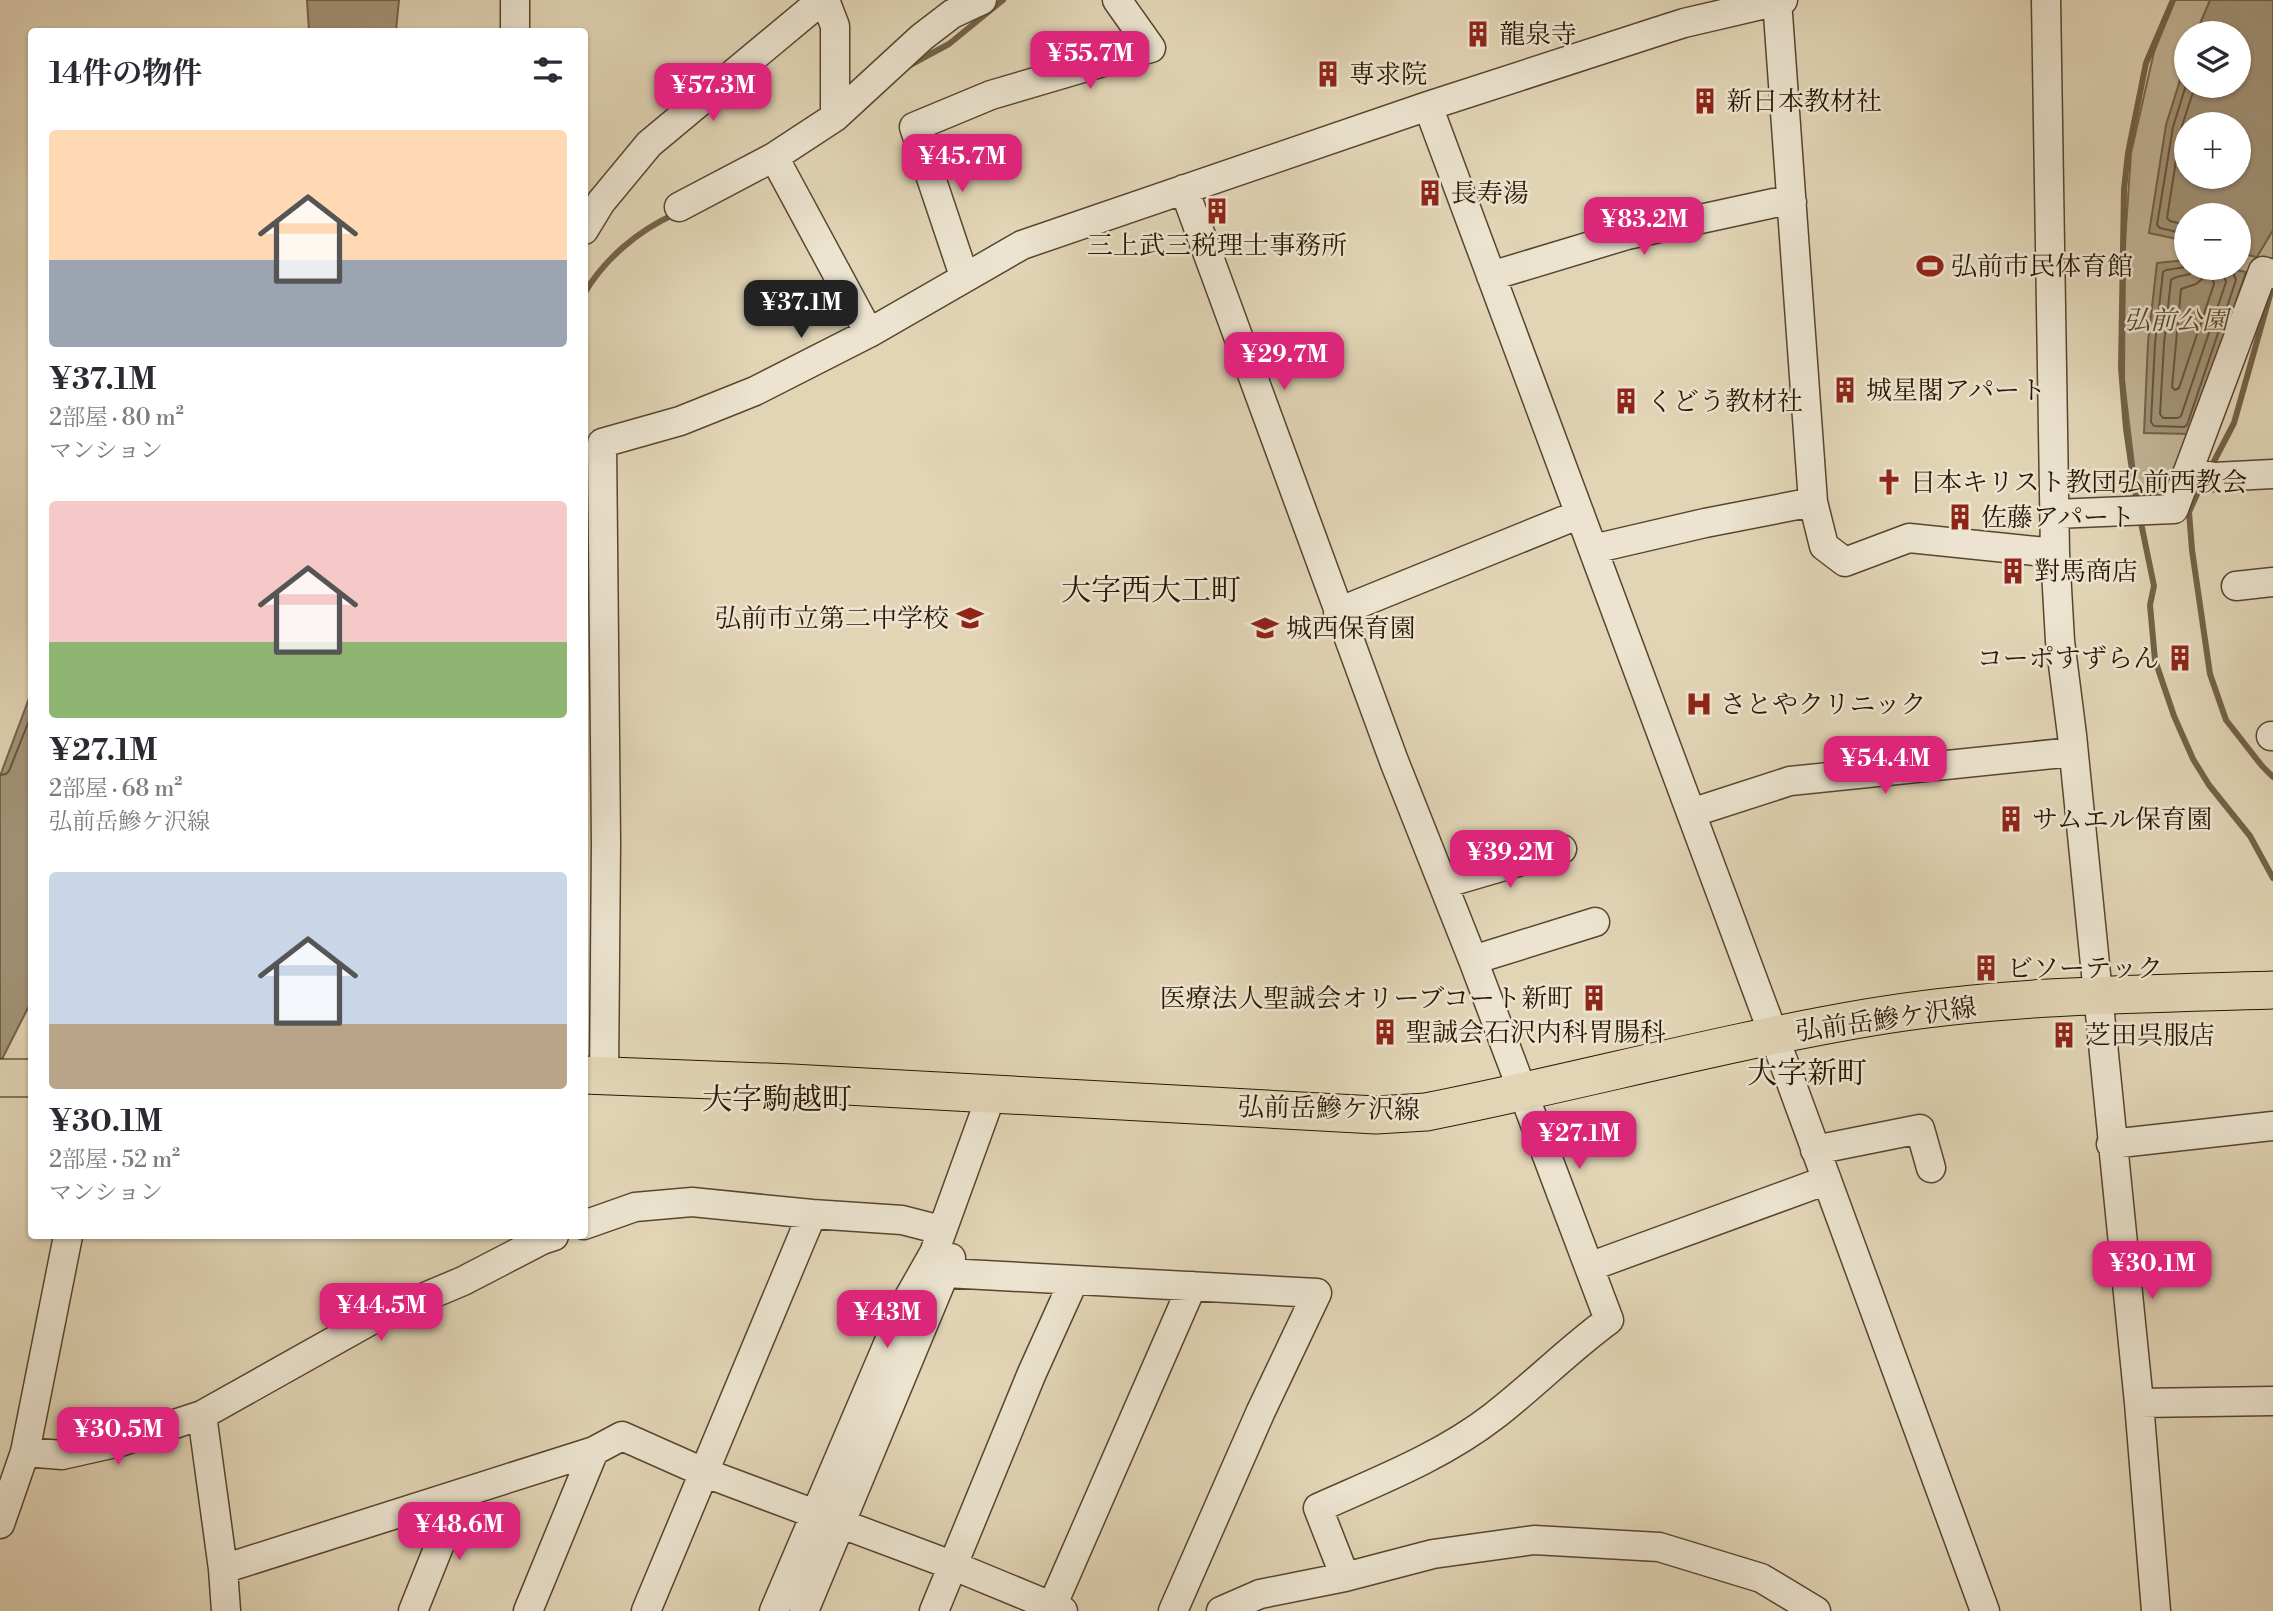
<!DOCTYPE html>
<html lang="ja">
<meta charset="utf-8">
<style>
:root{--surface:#fff;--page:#f7f7f7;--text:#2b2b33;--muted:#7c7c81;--accent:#db2777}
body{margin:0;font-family:"Libre Bodoni","Noto Serif JP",serif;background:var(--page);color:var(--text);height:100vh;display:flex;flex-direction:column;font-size:26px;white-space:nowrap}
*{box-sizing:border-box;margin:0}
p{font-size:23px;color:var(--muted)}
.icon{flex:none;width:38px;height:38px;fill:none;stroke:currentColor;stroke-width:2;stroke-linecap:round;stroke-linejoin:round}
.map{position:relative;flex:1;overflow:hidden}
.drawer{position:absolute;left:28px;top:28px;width:560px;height:1211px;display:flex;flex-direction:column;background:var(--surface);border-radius:7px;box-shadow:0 2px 5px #0004}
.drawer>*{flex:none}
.fabs{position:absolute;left:2174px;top:21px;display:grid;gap:14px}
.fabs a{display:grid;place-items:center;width:77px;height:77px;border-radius:50%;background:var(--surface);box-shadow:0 2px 5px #0004;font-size:35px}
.price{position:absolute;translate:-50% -60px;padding:0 16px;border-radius:14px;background:var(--accent);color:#fff;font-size:23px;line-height:46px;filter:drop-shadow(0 2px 4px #0008)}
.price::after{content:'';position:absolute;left:50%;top:42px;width:21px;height:16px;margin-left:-10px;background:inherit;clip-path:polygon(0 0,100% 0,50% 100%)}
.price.active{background:#222;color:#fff}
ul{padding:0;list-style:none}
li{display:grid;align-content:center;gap:14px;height:371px;padding:0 21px}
li span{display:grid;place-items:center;height:217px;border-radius:7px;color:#555}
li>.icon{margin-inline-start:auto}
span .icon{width:126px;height:126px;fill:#fffc;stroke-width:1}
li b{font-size:30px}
h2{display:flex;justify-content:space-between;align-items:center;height:84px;padding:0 21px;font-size:30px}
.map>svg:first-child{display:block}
</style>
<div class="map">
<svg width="2273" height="1611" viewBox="0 0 2273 1611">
<rect width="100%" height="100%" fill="#e2d5b6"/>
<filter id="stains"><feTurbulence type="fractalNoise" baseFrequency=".00286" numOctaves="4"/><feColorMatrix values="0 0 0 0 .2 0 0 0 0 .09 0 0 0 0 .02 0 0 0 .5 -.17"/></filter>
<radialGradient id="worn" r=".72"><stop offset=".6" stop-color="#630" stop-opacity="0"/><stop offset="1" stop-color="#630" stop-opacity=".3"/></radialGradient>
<path fill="#c3b597" stroke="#76664c" stroke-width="2" fill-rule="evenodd" d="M2175,0H2273V267L2255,261L2247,273L2180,468C2168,491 2163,493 2138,498L2124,381L2125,242L2131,153L2154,52ZM2186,33H2238V86H2186ZM2186,124H2238V177H2186ZM2186,215H2238V268H2186Z"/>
<path fill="#a39479" stroke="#726249" stroke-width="2" fill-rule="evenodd" d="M307,0H399L396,31H309Z
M2210,0H2273V230L2257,257L2238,253V215H2186V241L2149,233L2166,125L2186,61V86H2238V33H2196ZM2238,124V177H2186V124Z
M2186,260V268H2227L2246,272L2191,434L2144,433L2148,342L2157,263Z
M31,693V1002L0,1063V776Z"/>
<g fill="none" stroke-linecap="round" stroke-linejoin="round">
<path stroke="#66553e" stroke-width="2" d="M2186,85L2173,127L2157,225L2160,228L2186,234
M2186,225L2170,221L2167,218L2181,129L2195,86
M2186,267L2166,270L2163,272L2155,343L2151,422L2154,426L2184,427L2187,425L2236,280L2231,268
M2199,268C2191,278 2179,273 2171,280L2164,344L2160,414L2163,418H2178L2181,416L2226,282L2222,268
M2208,274L2212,276L2214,284L2179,388L2175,390L2172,387L2181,289L2196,284Z
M0,775L6,774L9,771L32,713"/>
<path stroke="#726249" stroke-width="6" d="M910,65L949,44L1003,0
M584,294C604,259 639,230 675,214
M2210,469L2234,423L2272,288
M2203,481L2189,512L2192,550L2210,674L2226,720L2262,766L2273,777
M2137,504L2126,429L2121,368L2124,189L2128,153L2146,63L2173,0
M2140,518L2154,586L2150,605L2155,660L2174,716L2193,759L2209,785L2250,836L2273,878"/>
<g stroke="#57462f" stroke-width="31">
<path id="minor" d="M825,0L835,26V117
M1777,0L1813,502L1824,546L1845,562L1909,538L2055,553
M2046,0L2055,553L2060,641L2072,735L2139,1403L2156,1611
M515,32V0
M1428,106L1774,1036L1985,1611
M774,157L869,333
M1184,189L1394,761L1473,960L1609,1320C1568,1350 1533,1386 1494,1416C1441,1457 1378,1481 1318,1508L1345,1577
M679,207L774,157L835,117L922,37L952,14L982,0
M584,230L601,202L649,144L822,0
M964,276L914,127L991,95L1151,48L1117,0
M1491,276L1627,235L1774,203L1792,202
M2189,472L2214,477L2273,474
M2055,514L2174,509L2263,271L2273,274
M1593,549L1705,523L1813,502
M2236,586L2273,582
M1338,612L1580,514
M2271,736H2273
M1691,813L1790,781L2073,752
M1443,884L1562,849
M1473,960L1595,922
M604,1076L606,842L602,443L680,421L755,391L869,333L1022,245L1428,106L1659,31L1684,23L1783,0
M2111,1144L2273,1126
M1815,1150L1920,1129L1931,1168
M584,1225L635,1207L692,1202L812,1214L902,1220L941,1230
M1589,1267L1827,1180
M946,1273L1317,1293L1261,1411L1173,1611
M2139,1403L2273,1401
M202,1415L223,1569L226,1611
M25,1452L62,1455L120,1442L202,1415L375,1318L463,1281L542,1240L554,1236
M0,1524L25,1452L68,1236
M223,1569L594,1451L622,1436L703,1472L954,1566L1063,1611
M413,1611L460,1494
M528,1611L594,1451
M646,1611L812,1214
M774,1611L905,1304L934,1253L992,1093
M804,1611L951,1258
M934,1611L1032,1373L1074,1280
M1050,1611L1192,1286
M1221,1611L1260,1594L1345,1577L1433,1554L1534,1540L1659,1547L1761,1578L1816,1611"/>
</g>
<g stroke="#291602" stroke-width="39">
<path id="major" d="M584,1075L792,1083L1376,1115L1426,1112C1573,1083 1719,1043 1866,1018C1999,995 2138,994 2273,990
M0,1078H32"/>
</g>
<use href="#minor" stroke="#ece4d0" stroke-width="28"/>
<use href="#major" stroke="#e2d5b6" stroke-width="37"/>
</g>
<defs>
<g id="building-bare" transform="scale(2.1)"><path d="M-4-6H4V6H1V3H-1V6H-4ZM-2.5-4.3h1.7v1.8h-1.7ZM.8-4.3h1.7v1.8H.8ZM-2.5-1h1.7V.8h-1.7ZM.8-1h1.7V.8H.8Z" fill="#8f2418" stroke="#ece4d0" stroke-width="2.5" paint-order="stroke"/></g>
<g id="stadium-bare" transform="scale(2.1)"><path d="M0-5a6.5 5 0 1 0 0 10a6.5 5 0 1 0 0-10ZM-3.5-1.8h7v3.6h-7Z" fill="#8f2418" stroke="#ece4d0" stroke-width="2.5" paint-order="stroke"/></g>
<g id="church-bare" transform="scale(2.1)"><path d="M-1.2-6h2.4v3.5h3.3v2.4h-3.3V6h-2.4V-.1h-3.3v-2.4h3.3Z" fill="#8f2418" stroke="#ece4d0" stroke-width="2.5" paint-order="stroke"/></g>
<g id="school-bare" transform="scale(2.1)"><path d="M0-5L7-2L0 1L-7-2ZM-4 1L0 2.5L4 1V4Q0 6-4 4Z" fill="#8f2418" stroke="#ece4d0" stroke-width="2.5" paint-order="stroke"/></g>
<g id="hospital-bare" transform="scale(2.1)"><path d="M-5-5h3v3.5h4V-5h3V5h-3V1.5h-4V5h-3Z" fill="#8f2418" stroke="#ece4d0" stroke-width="2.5" paint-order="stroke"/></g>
</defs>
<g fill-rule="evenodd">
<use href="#building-bare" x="1478" y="34"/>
<use href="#building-bare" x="1328" y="74"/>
<use href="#building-bare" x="1705" y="101"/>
<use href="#building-bare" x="1430" y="193"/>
<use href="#building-bare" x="1217" y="211"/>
<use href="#stadium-bare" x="1930" y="266"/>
<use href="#building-bare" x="1845" y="390"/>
<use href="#building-bare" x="1626" y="401"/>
<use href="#church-bare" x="1889" y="482"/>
<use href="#building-bare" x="1960" y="517"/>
<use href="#building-bare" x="2013" y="571"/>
<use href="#school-bare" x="970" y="618"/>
<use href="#school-bare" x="1265" y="628"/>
<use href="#building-bare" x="2180" y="658"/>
<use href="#hospital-bare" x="1699" y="704"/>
<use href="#building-bare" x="2011" y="819"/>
<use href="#building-bare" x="1986" y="968"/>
<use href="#building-bare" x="1594" y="998"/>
<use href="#building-bare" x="1385" y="1032"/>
<use href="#building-bare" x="2064" y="1035"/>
</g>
<g text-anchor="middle" stroke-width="5" stroke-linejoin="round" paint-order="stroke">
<g font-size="26" fill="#291602" stroke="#ece4d0" text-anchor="start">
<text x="1499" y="43">龍泉寺</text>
<text x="1349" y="83">専求院</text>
<text x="1726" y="110">新日本教材社</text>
<text x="1451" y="202">長寿湯</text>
<text x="1217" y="254" text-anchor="middle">三上武三税理士事務所</text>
<text x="1951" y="275">弘前市民体育館</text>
<text x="1866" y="399">城星閣アパート</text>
<text x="1647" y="410">くどう教材社</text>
<text x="1910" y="491">日本キリスト教団弘前西教会</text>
<text x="1981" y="526">佐藤アパート</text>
<text x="2034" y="580">對馬商店</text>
<text x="949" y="627" text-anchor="end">弘前市立第二中学校</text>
<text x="1286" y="637">城西保育園</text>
<text x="2159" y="667" text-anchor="end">コーポすずらん</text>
<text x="1720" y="713">さとやクリニック</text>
<text x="2032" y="828">サムエル保育園</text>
<text x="2007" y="977">ビソーテック</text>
<text x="1573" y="1007" text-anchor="end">医療法人聖誠会オリーブコート新町</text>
<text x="1406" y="1041">聖誠会石沢内科胃腸科</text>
<text x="2085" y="1044">芝田呉服店</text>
</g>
<g font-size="26" font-style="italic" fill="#57462f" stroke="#ece4d0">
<text x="2176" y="329">弘前公園</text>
</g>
<g font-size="26" fill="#291602" stroke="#ece4d0">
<text transform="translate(1886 1019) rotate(-8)" y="9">弘前岳鰺ケ沢線</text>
<text transform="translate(1329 1108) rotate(1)" y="9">弘前岳鰺ケ沢線</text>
</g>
<g font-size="30" fill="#291602" stroke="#ece4d0">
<text x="1151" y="600">大字西大工町</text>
<text x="1807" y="1083">大字新町</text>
<text x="777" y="1109">大字駒越町</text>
</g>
</g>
<rect width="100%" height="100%" filter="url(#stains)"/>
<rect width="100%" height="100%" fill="url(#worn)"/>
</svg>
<div class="fabs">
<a><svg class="icon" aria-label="layers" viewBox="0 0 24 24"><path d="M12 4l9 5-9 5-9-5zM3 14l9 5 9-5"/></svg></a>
<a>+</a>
<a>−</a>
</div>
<b class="price" style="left:1090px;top:91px">¥55.7M</b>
<b class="price" style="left:713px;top:123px">¥57.3M</b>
<b class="price" style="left:962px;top:194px">¥45.7M</b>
<b class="price" style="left:1644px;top:257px">¥83.2M</b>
<b class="price active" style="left:801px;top:340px">¥37.1M</b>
<b class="price" style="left:1284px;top:392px">¥29.7M</b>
<b class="price" style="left:1885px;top:796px">¥54.4M</b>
<b class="price" style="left:1510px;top:890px">¥39.2M</b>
<b class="price" style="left:1579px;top:1171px">¥27.1M</b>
<b class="price" style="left:2152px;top:1301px">¥30.1M</b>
<b class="price" style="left:381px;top:1343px">¥44.5M</b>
<b class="price" style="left:887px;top:1350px">¥43M</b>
<b class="price" style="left:118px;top:1467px">¥30.5M</b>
<b class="price" style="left:459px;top:1562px">¥48.6M</b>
<section class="drawer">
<h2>14件の物件<svg class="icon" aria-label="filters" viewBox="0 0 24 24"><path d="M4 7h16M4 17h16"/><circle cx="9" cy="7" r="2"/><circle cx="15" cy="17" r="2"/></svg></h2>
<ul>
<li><span style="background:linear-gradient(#ffd9b3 60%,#9aa5b1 0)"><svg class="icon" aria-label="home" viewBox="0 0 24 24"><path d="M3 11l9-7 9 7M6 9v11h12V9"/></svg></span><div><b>¥37.1M</b><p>2部屋 · 80 m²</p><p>マンション</p></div></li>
<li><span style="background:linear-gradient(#f6c9c9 65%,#8fb573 0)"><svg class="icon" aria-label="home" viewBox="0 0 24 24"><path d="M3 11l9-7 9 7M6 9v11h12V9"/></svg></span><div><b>¥27.1M</b><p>2部屋 · 68 m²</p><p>弘前岳鰺ケ沢線</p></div></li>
<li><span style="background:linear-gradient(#c9d6e8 70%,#b9a48a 0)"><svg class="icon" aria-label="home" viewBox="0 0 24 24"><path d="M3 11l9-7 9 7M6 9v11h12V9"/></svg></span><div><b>¥30.1M</b><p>2部屋 · 52 m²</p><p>マンション</p></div></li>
</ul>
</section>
</div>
